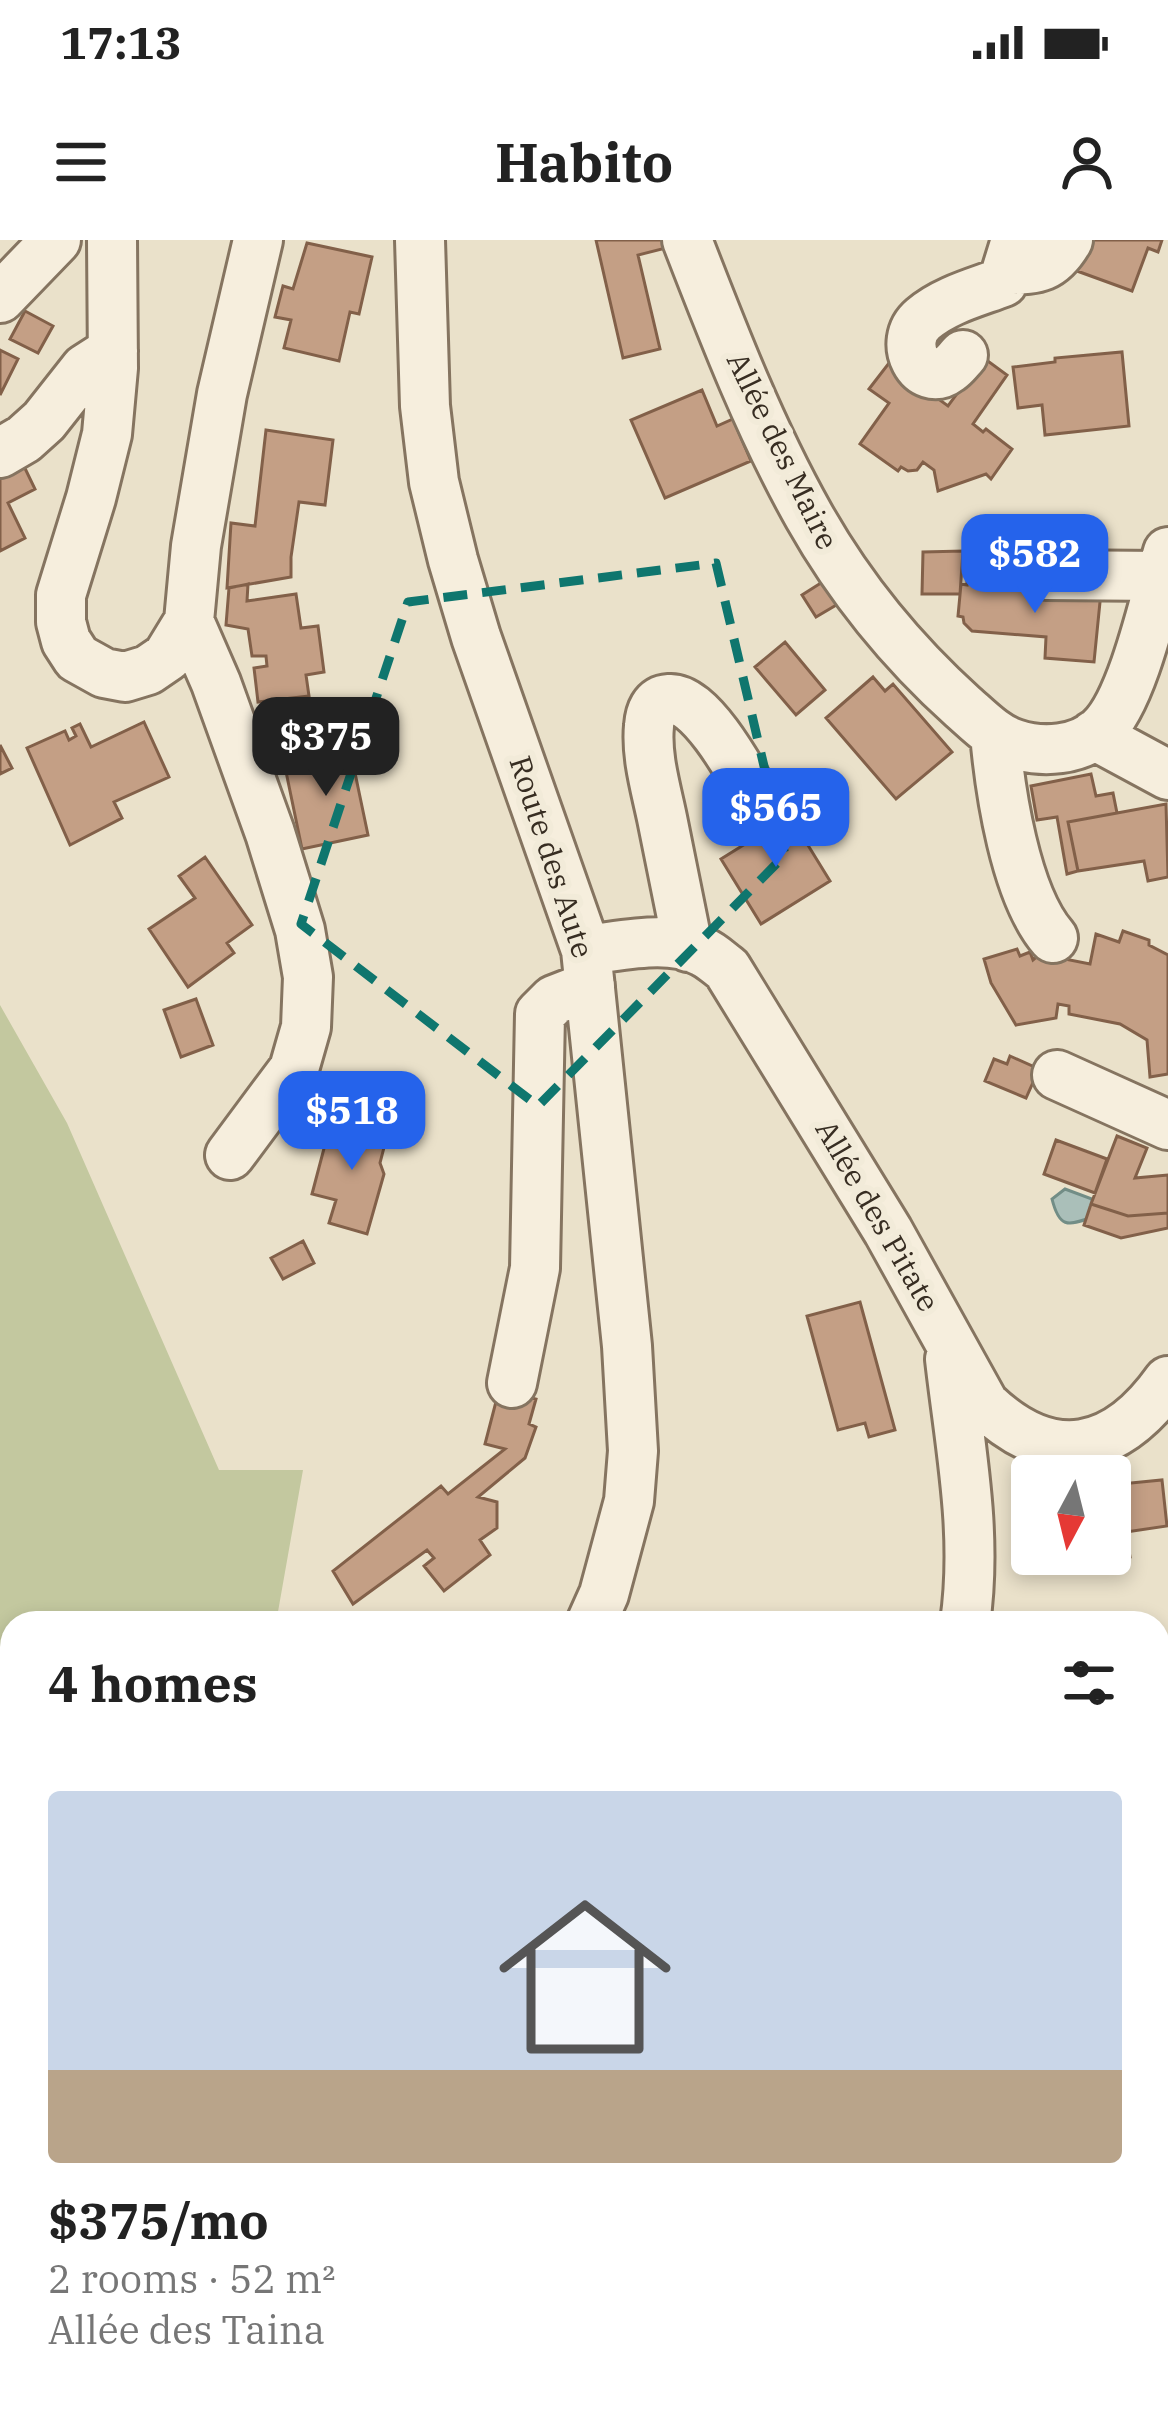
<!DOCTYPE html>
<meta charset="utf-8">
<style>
:root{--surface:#fff;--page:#f6f6f6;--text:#222;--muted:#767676;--line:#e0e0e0;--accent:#2563eb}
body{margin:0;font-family:"IBM Plex Serif",serif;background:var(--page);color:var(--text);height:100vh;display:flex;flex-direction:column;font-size:45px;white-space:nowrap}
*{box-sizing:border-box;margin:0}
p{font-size:39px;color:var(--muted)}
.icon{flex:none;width:66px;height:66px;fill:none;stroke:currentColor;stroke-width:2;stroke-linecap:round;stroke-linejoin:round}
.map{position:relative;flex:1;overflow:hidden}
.details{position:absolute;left:0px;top:1371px;width:1170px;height:804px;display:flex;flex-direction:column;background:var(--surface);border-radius:36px 36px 0 0;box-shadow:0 6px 18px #0003}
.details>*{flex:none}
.needle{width:78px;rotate:187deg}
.buttons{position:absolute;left:1011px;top:1215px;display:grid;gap:24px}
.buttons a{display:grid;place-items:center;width:120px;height:120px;border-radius:12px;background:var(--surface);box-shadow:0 6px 18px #0003;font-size:60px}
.price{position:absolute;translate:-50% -102px;padding:0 27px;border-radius:24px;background:var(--accent);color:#fff;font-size:39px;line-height:78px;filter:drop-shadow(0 3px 6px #0008)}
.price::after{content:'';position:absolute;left:50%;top:72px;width:36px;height:27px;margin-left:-18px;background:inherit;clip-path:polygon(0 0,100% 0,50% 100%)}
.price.selected{background:#222;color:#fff}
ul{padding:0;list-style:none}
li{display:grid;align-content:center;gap:24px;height:636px;padding:0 48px}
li+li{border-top:3px solid var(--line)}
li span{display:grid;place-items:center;height:372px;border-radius:12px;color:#555}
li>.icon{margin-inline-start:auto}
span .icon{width:216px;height:216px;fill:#fffc;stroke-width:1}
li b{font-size:51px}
h2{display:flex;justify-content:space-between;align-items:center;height:144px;padding:0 48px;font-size:51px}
.status{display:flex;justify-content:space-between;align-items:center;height:84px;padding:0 60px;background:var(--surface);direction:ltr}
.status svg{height:33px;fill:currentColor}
header{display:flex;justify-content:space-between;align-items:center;height:156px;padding:0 48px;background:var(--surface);font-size:54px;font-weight:700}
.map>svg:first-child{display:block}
</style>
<div class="status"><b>17:13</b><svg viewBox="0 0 49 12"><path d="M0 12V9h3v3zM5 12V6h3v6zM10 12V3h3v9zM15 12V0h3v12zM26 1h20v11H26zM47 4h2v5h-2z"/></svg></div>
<header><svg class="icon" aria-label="menu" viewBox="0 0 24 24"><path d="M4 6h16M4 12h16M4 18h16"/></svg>Habito<svg class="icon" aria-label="person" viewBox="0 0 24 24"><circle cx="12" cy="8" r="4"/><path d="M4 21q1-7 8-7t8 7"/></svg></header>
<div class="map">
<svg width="1168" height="2175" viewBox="0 0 1168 2175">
<rect width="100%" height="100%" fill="#eae1ca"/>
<path fill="#c3c89f" d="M0,765L67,883L219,1230H303L276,1383H12V1648L0,1651Z
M0,1773L12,1845V2163H569L579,2175H0Z"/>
<path fill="#aabfb9" stroke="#728d86" stroke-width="3" d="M1065,949L1092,959V977C1067,987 1059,987 1052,959Z"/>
<path fill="#c49f85" stroke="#826049" stroke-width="3" d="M596,0H668L670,7L638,15L660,109L623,118Z
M1088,0H1162L1158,12L1148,8L1132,51L1077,31Z
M307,3L372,17L359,74L350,72L339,121L284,108L291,80L275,77L283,46L293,49Z
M25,71L53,86L38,113L10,99Z
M970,108L1007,135L973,184L983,192L986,189L1012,209L991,239L986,234L938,251L934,230L923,222L917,230L908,231L901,227L898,231L860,204L889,163L869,149L889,123L948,166L962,147Z
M0,110L18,119L0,155Z
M1122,112L1129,186L1045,195L1042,165L1018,168L1013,127L1055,122V118Z
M702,150L717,186L733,179L751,221L665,258L631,180Z
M266,190L333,200L325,265L299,262L291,317V337L227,348L231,283L255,286Z
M20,218L35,249L8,263L25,298L0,311V227Z
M963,311L960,354H922L923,312Z
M967,340L1101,352L1094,422L1045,418L1046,397L972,391L964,383L963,377L958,376L961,344L967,345Z
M824,341L838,364L816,377L802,355Z
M248,344L247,361L296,354L301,388L318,386L324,432L306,435L309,456L258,462L254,428L267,426L266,416H252L248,389L226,385L229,348Z
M785,402L825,450L796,475L755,427Z
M873,437L885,451L893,444L952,512L896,559L826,478Z
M144,482L169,537L114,562L122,578L70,605L27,508L65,491L69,500L76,496L72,488L80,484L91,507Z
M0,505L12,528L0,534Z
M350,509L368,595L302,609L284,522Z
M1091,534L1096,556L1113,553L1117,573L1068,582L1078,631L1067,634L1057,577L1037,580L1031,546Z
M1166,564L1168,637L1148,641L1144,621L1078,631L1068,582Z
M790,576L830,641L761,684L721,619Z
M205,617L252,685L227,703L234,713L188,747L149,689L195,658L179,636Z
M1123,691L1149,700V705L1168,715V834L1150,837L1147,800L1120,784L1069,774V766L1058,764L1056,778L1016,785L991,743L984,719L1017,709L1020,716L1030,712L1033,720L1040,714L1090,724L1096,694L1119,702Z
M196,759L213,805L181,817L164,770Z
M1010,816L1039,829L1026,858L985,841L994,819L1007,824Z
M332,878L388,892L380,923L384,934L367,994L329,983L336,960L312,954Z
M1117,896L1147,908L1135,938L1168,935V973L1128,976L1091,964Z
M1056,900L1107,919L1095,953L1044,934Z
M1091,964L1128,976L1168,973V988L1121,998L1084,985Z
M303,1001L314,1023L283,1039L271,1018Z
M860,1062L895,1190L869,1197L865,1183L838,1190L807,1076Z
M499,1150L536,1159L529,1184L536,1187L525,1218L478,1257L497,1262V1288L480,1300L490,1315L444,1351L424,1326L434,1318L427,1310L353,1364L333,1331L441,1246L448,1254L505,1209L485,1204Z
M1162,1240L1167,1286L1126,1292L1130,1317L1052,1326L1051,1314H1110V1245Z
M1158,1694L1168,1699V1786L1158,1782Z
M1158,1883L1168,1888V1904L1158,1899Z
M1158,2070L1168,2076V2172L1152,2163H1158Z"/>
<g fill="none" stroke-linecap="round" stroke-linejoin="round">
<g stroke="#857460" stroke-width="54">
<path id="minor" d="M112,0L113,128L107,194L91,258L61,355V382L66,401L77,418L104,433L125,437L148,430L167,417L189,381L196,306L222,154L258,0
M420,0L425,166L434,242L453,320L476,397L586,710L627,1106L633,1211L629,1261L604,1354L591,1383
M687,0C723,93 760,189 809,276C849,347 903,413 963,467C979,481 995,498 1015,504C1042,513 1079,511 1101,490C1133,461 1155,357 1168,312
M1007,30C1038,29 1051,29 1068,0
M0,58L56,0
M963,115C958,120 955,125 949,129C921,150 896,102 923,79C945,60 977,52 1003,42L1016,0
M0,213L24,199L44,181L85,129L113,111
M1046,335L1161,336
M189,381L216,443L270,593L300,690L308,737L306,787L294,829L230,915
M995,494C1000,551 1015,654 1053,698
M1094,495L1168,535
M688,707C679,664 671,621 662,578C656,549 646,516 649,486C650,473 654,460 669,459C704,456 750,549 767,577
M586,710C623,706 669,694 703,712C712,716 720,724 727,729L888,991L984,1164C1052,1229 1116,1214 1168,1141
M1057,835L1168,885
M950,1119C960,1207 978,1294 965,1383
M512,1143L535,1028L540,774L554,760L590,746
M516,2163L521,2175"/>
</g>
<use href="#minor" stroke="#f6eedd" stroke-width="48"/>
</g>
<path fill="none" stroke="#0f766e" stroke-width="9" stroke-dasharray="24 15" stroke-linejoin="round" d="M716,323L785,615L538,866L301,684L408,362Z"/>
<g text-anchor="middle" stroke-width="12" stroke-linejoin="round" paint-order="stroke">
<g font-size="30" fill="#372d22" stroke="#f2ebd9">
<text transform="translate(782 211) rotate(64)" y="10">Allée des Maire</text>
<text transform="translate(551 617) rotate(72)" y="10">Route des Aute</text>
<text transform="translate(877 976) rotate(60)" y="10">Allée des Pitate</text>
</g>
</g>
</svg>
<div class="buttons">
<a><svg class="needle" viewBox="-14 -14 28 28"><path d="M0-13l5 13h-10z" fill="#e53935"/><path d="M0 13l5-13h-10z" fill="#767676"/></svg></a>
</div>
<b class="price" style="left:1035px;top:376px">$582</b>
<b class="price selected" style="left:326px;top:559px">$375</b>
<b class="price" style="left:776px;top:630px">$565</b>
<b class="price" style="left:352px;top:933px">$518</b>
<section class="details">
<h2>4 homes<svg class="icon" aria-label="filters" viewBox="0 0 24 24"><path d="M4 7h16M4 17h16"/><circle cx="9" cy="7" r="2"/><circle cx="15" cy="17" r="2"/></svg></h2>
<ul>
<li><span style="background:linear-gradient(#c9d6e8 75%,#b9a48a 0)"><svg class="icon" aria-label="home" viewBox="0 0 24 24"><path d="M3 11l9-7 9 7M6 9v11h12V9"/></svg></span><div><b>$375/mo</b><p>2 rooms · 52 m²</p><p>Allée des Taina</p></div></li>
</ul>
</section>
</div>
